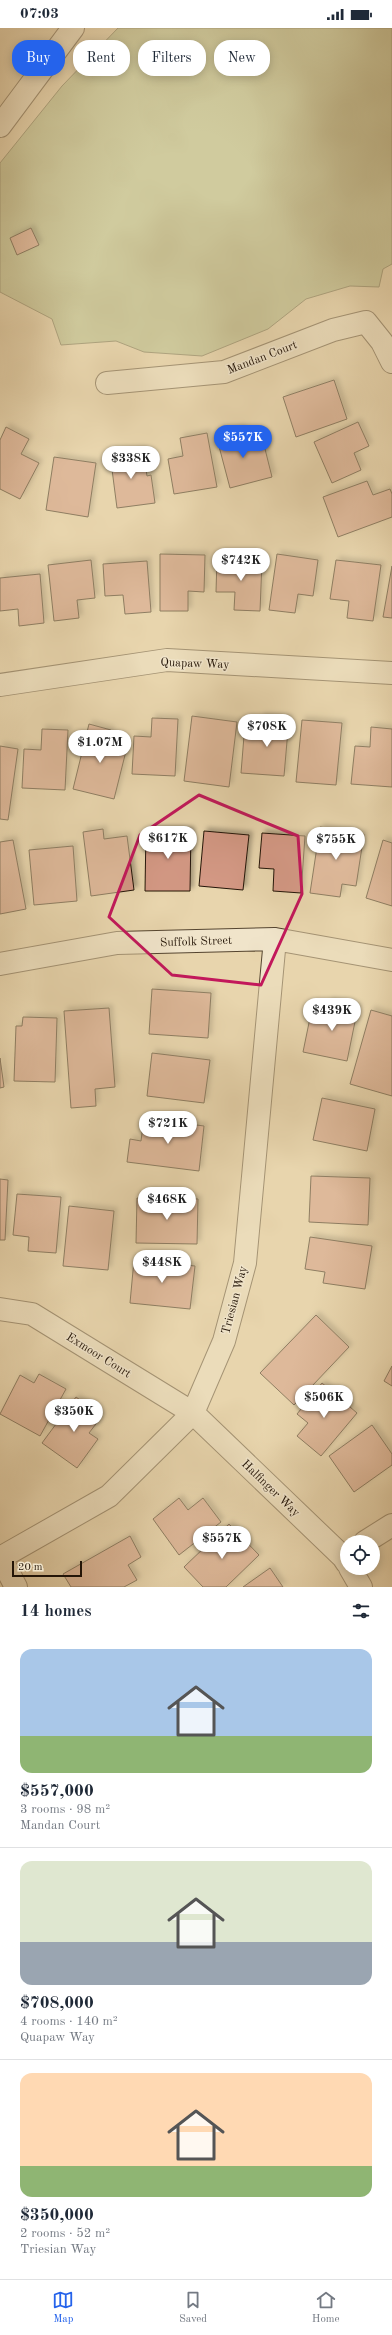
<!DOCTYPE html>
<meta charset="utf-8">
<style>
:root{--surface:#fff;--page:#f2f2f3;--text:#1f2937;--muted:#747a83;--line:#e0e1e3;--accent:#2563eb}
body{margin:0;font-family:"Old Standard TT",serif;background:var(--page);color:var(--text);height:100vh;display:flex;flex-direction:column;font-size:15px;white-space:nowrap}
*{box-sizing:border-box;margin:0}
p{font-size:13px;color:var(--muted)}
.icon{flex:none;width:22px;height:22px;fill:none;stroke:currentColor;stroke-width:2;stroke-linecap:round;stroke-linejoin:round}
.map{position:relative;height:1559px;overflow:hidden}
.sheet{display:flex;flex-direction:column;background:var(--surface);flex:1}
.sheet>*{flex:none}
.top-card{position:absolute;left:12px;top:12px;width:368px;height:36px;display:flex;gap:8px}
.tools{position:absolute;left:340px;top:1507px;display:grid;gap:8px}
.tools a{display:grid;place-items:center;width:40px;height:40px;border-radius:50%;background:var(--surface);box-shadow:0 2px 10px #0003;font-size:20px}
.scale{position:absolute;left:12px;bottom:10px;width:70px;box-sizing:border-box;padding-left:4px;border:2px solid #241507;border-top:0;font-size:11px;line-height:14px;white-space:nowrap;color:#241507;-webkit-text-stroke:3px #f0e4ca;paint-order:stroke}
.price{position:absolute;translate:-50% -34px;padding:0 9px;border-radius:14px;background:#fff;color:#222;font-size:13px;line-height:26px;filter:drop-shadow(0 1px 2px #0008)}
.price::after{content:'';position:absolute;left:50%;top:24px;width:12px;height:9px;margin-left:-6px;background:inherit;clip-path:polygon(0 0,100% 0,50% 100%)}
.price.current{background:var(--accent);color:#fff}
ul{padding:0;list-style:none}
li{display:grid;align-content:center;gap:8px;height:212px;padding:0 20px}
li+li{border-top:1px solid var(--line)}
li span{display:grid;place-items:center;height:124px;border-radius:12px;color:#555}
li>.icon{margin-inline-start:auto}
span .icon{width:72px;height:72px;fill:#fffc;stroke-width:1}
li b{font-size:17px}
h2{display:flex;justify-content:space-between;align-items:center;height:48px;padding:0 20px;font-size:17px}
.chip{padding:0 14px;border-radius:16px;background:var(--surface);box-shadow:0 2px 10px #0003;font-size:14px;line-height:36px}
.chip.current{background:var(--accent);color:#fff}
.status{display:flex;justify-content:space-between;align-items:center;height:28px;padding:0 20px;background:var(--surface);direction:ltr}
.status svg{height:11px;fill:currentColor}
.menu{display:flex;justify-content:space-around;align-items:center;height:56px;border-top:1px solid var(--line);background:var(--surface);font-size:11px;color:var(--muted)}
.menu a{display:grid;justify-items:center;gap:2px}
.menu .current{color:var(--accent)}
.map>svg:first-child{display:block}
</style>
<div class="status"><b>07:03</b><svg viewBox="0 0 49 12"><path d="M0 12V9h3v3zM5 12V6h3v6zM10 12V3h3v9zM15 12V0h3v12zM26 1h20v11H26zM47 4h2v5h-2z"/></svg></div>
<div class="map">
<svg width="392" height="1559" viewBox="0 0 392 1559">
<defs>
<filter id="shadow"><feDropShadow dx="3.5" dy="-3.5" stdDeviation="2" flood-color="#0004"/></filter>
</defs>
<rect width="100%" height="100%" fill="#e8d5ad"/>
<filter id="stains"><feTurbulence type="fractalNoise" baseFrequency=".005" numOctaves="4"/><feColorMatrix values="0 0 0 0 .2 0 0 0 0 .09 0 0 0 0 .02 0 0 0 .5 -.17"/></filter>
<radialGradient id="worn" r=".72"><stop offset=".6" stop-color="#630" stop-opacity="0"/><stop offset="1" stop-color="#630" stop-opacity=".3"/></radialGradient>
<path fill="#b3be8c" stroke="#6c6a4a" d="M118,0H392V236L383,241L379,259L350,258L306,271L268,301L202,328L144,324L116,313L61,317L52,291L0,264V135L62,58Z"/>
<path fill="#d39884" stroke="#241507" filter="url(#shadow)" d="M31,200L39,217L17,227L10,210Z
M334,352L347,391L296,409L283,369Z
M358,394L369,418L354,425L361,442L332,455L314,414Z
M6,399L29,411L21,426L39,435L20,471L0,461V412Z
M242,400L247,418L263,413L272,449L230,460L216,407Z
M207,405L217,459L174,466L168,431L183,428L180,410Z
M143,422L147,448L151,447L155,475L117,480L110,426Z
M54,429L96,435L88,489L46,482Z
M367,453L373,467L390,461L392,466V489L338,509L323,469Z
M160,526L205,527L204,564L188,563V583H160Z
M277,526L318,532L313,568L298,566L295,585L269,582Z
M217,531L262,533L260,583L234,582L235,564H216Z
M91,532L95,570L77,572L79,590L54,593L48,537Z
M336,532L381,537L373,593L347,590L349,573L330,571Z
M147,533L151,584L125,586L123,567L105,568L103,536Z
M392,538V590L383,589Z
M40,546L44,595L19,598L18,581L0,583V550Z
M192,688L237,694L229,759L184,753Z
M261,688L289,690L284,748L241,745L244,708L259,709Z
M152,690L178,691L175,748L132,746L134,708L151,709Z
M302,692L342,695L336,757L296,754Z
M89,696L111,702L108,714L127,719L114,771L73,761Z
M371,699L392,701V759L351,756L355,718L370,719Z
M42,701L68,702L65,762L22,760L24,721L41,722Z
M0,718L18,721L8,792L0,791Z
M320,799L364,806L356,858L342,856L340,869L310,865Z
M103,801L104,811L127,808L134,862L91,868L83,804Z
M146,802H191L190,863H145Z
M204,803L249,807L243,862L199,858Z
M262,805L305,808L301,865L273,863L274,841L259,840Z
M13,812L26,881L0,886V814Z
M383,812L392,815V878L366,870Z
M73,818L77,873L34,877L29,822Z
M152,961L211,965L208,1010L149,1006Z
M329,973L358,979L347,1033L303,1024L311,985L325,988Z
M109,980L115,1059L95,1061L96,1078L71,1080L64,983Z
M371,982L392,988V1068L350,1056Z
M23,989L57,990L55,1054L14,1053L16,998H22Z
M152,1025L210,1032L204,1075L147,1068Z
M0,1030L4,1059L0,1060Z
M322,1070L375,1081L367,1123L313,1112Z
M144,1090L204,1098L199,1143L127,1134L130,1111L141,1113Z
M311,1148L370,1150L368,1197L309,1194Z
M0,1151L8,1152L5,1212H0Z
M17,1166L61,1169L56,1225L28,1223L29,1209L13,1207Z
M137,1170L198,1171L197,1216L136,1215Z
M69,1178L114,1183L108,1242L63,1238Z
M310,1209L372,1218L365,1261L323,1255L325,1244L305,1241Z
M134,1232L195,1238L190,1281L130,1275Z
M316,1287L349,1319L294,1377L260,1345Z
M392,1338V1358L384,1353Z
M39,1346L66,1361L40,1408L0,1386L20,1347L34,1355Z
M322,1355L357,1385L321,1428L297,1408L308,1395L297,1386Z
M76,1369L102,1388L89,1405L98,1411L77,1440L42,1415Z
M372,1397L392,1426V1437L354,1464L329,1428Z
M179,1470L188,1482L203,1470L221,1494L179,1527L153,1491Z
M229,1496L259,1527L226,1559H203L184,1539Z
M130,1508L141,1529L128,1537L137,1552L124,1559H71L63,1546Z
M270,1540L283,1559H243Z"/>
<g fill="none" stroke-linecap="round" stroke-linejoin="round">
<g stroke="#554530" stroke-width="24">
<path id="minor" d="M0,98L73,0
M107,355L224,344L333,302L366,294L382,314L392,334
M0,657L167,632L392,645
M0,936L117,915L275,911L392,932
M0,1281L32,1286L193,1385L343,1529L347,1535
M365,1514L392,1497
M0,1530L109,1468L193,1385L224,1313L245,1235L275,911
M1,1530L16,1559
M350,1540L361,1559"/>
</g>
<use href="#minor" stroke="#f0e4ca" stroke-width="22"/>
</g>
<path d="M0 0H392V1559H0ZM199,767L298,808L302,866L261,957L172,947L109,889L140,807Z" fill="#e8d5ad" fill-opacity=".55" fill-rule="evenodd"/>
<path fill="none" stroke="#c2185b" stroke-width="3" stroke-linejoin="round" d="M199,767L298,808L302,866L261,957L172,947L109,889L140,807Z"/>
<g text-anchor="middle" stroke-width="3" stroke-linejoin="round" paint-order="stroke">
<g font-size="12" fill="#241507" stroke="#f0e4ca">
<text transform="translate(262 329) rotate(-21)" y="4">Mandan Court</text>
<text transform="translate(195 635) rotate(2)" y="4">Quapaw Way</text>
<text transform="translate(196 913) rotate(-2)" y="4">Suffolk Street</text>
<text transform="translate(234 1272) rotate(-75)" y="4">Triesian Way</text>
<text transform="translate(99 1327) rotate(32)" y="4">Exmoor Court</text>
<text transform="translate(271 1460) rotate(44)" y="4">Halfinger Way</text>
</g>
</g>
<rect width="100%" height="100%" filter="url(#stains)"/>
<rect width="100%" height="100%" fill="url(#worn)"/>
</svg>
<div class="tools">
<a><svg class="icon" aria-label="locate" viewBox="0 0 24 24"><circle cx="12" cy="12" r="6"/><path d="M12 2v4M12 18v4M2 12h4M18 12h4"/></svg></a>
</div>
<div class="scale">20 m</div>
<b class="price current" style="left:243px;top:431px">$557K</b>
<b class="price" style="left:131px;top:452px">$338K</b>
<b class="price" style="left:241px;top:554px">$742K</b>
<b class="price" style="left:267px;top:720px">$708K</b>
<b class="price" style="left:100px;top:736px">$1.07M</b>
<b class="price" style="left:168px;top:832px">$617K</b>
<b class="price" style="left:336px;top:833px">$755K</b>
<b class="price" style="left:332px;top:1004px">$439K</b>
<b class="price" style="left:168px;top:1117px">$721K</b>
<b class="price" style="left:167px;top:1193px">$468K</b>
<b class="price" style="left:162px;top:1256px">$448K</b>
<b class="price" style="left:324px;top:1391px">$506K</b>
<b class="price" style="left:74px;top:1405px">$350K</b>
<b class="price" style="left:222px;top:1532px">$557K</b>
<div class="top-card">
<a class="chip current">Buy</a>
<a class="chip">Rent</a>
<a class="chip">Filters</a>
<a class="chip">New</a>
</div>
</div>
<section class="sheet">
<h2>14 homes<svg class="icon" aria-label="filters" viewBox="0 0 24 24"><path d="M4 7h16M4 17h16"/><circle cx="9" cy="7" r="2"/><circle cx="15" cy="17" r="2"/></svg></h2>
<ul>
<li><span style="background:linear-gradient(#a9c7e8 70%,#8fb573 0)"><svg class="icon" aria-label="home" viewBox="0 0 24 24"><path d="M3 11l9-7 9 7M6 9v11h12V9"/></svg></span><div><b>$557,000</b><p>3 rooms · 98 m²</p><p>Mandan Court</p></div></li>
<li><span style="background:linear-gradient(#dfe7d0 65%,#9aa5b1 0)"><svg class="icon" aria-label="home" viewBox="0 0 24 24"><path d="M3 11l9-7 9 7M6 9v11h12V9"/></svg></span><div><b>$708,000</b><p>4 rooms · 140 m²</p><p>Quapaw Way</p></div></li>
<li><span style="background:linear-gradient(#ffd9b3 75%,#8fb573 0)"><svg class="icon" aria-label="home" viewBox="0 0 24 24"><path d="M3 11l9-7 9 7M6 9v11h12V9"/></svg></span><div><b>$350,000</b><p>2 rooms · 52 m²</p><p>Triesian Way</p></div></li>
</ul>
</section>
<nav class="menu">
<a class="current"><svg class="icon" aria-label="map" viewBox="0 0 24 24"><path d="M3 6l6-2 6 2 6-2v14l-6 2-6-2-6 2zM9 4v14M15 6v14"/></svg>Map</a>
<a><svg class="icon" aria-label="saved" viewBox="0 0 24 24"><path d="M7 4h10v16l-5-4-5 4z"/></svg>Saved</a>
<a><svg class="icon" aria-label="home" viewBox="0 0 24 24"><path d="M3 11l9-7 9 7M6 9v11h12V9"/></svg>Home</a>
</nav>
